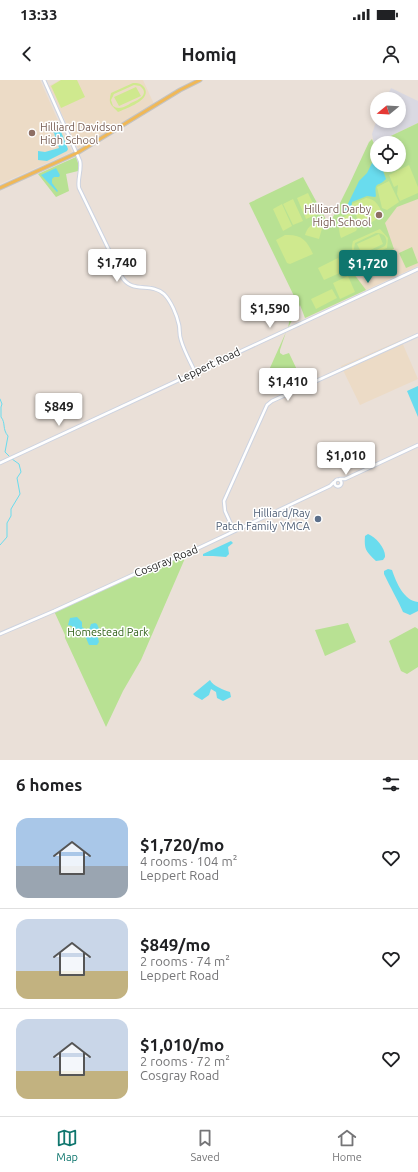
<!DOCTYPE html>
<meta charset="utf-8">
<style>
:root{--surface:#fff;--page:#f2f2f2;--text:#202124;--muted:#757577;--line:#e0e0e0;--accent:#0f766e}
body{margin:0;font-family:Ubuntu,sans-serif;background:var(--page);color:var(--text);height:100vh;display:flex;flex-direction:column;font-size:15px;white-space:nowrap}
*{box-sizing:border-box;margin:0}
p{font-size:13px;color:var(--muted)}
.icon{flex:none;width:22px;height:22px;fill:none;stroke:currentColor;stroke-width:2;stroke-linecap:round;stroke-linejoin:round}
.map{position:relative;height:680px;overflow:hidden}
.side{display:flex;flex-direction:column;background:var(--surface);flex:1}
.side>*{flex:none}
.needle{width:26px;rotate:252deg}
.buttons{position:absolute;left:370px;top:12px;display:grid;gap:8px}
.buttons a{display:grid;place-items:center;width:36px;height:36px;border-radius:50%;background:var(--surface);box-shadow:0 2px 6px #0003;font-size:20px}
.price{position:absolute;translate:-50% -34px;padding:0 9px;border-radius:4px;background:#fff;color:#222;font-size:13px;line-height:26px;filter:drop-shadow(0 1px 2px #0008)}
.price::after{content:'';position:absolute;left:50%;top:24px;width:12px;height:9px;margin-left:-6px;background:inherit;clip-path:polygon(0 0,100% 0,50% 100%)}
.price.active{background:var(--accent);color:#fff}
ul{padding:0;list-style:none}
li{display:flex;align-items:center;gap:12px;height:100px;padding:0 16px}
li+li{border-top:1px solid var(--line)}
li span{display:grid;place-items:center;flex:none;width:112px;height:80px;border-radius:12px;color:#555}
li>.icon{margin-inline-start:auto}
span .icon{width:48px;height:48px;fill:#fffc;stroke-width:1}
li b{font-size:17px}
h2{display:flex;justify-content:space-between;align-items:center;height:48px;padding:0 16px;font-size:17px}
.status{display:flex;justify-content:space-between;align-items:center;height:28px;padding:0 20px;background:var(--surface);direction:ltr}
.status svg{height:11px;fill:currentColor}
header{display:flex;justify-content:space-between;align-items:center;height:52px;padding:0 16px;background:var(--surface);font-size:18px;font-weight:700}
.menu{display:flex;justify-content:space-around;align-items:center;height:56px;border-top:1px solid var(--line);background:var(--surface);font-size:11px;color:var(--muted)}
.menu a{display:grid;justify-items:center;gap:2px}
.menu .active{color:var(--accent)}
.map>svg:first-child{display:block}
</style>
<div class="status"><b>13:33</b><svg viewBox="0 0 49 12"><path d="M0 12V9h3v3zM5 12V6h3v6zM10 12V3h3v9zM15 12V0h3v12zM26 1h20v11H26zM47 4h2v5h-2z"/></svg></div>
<header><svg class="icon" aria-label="back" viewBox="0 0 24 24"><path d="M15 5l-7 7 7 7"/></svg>Homiq<svg class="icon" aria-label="person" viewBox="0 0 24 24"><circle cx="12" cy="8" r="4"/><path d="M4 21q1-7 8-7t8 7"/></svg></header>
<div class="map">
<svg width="418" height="680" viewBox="0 0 418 680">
<rect width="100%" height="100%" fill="#eae0d8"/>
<path fill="#dad9e2" d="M391,8L418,21V43L374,64L372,54L377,39V41H399V19H386Z"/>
<path fill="#ecdbc6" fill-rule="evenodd" d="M0,0H40L72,72L0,104Z
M60,0H143L154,24L78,69L49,6Z
M418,43V186L305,238L374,64ZM377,63H399V85H377Z
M401,260L418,299L360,325L341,286Z"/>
<path fill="#b8e193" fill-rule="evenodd" d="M418,43V119L397,127L385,143L394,169L351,190L366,210L305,238L300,225L288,248L294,216L249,123L303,97L329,145L349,105L369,62L372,59L374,64ZM377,63H399V85H377Z
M76,77L78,83V91L66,94L69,111L56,117L38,94Z
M412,167L418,183L406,188L399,173Z
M286,252L280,270V273L283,275L289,273L299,294V297L283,304L280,303L276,296L273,295L267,298L261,308Z
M186,476L141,580L123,611L106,647L65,558V555L54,531L150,487L181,477Z
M348,543L356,562L325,576L315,550Z
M415,547L418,549V587L407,594L401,591L389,561Z"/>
<path fill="#cfe98e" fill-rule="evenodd" d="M61,0H77L85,17L61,28L51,6Z
M133,3C137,3 141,3 144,7C153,20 126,28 118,32C111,24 108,25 111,13ZM134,5L140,6C150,14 139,20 131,23C128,25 123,28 119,28C116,28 115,27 113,26L111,20L114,14Z
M136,7L141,16L119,26L114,17Z
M409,85L418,107V113L400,121L397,114L398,105L394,107L389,95Z
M389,101L399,122L387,130L382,128L377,107Z
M308,113L318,134L306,139L297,118Z
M366,118C377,119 379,127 383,135L364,147L360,146L352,124Z
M293,119L303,141L293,145L283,124Z
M282,124L292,146L283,151L273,129Z
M350,133L357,149L356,151L341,158C337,147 339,138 350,133Z
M316,144L323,145L319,159L305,155C307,149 309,145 316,144Z
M380,149L388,158L387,168L360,180C353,172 350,173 353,161ZM376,153C384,152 389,159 385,166L364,176L357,175L354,169L355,163Z
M379,154L383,164L362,174L357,164Z
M285,155C301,154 307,160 313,174L290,184L287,183L276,160Z
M338,178L344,191L324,200L318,188Z
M348,196L355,212L340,219L333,203Z
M332,209L337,218L316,229L311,219Z"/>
<path fill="#69dcee" d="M55,41L58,44L68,69L67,71L47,81L38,80V71L45,72L59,68L54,53L49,47L50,43Z
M377,73V85H381L386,99C378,108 374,100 376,116L375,117L367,116L352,122L351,129L349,131L344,132L359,101L367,93Z
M56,88L60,95L59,97H54L52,99V103L58,111L57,112L41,95Z
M418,306V337L407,311Z
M368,454C376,457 386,469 385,477L383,480L376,481C366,471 364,470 365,456Z
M231,461L233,463L228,467L229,474L226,477L213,476H203V474Z
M388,489L392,490C396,502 404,521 418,522V531L410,535L403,532C398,520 390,507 384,494V491Z
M77,537L82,542V547L86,550H89L91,544L95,543L97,544L100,551L98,558L99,562L97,565H89L83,551L81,550L74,552L72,546L68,545L70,538Z
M210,600C213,606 224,610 230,612L231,617L223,621L217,618L216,612L211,609L209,615L202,620L195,616L193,614Z"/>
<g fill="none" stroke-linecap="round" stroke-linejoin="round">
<path stroke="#69dcee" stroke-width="1" d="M0,319L2,324L1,327V337C6,343 2,349 8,356L5,372L10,377
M0,465L7,457V443L11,436V429L20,414L17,398L21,392L19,384L12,379"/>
<g stroke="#cdd3e0" stroke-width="4.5">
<path id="secondary" d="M44,0L80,81C82,90 77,99 79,108L122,197C132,214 151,202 164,214C171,221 177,235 179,245C180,250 179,255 181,260C184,271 190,281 195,292
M0,383L418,189
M340,399H345L418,365
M334.5 403a3.5 3.5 0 1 1 7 0a3.5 3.5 0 1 1-7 0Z
M234,451L225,431L224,421L267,325L272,321L418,255
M0,554L54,531L150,487L188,473L330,406L334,402"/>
</g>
<g stroke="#c3c3c3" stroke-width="5">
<path id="primary" d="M0,108L77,73L180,10L200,0"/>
</g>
<use href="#secondary" stroke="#fff" stroke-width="2.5"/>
<use href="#primary" stroke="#f0b857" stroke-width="3"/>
</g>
<g fill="#8d6e63" stroke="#fff" stroke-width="1.5">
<circle cx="32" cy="53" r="4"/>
<circle cx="379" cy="135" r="4"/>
</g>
<circle fill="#5c6f8a" stroke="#fff" stroke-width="1.5" cx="318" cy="439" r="4"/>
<g text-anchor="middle" stroke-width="3" stroke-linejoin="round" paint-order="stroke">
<g font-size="11" fill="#785e54" stroke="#fff" text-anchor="start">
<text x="40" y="51">Hilliard Davidson<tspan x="40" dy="13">High School</tspan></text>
<text x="371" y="133" text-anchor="end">Hilliard Darby<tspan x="371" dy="13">High School</tspan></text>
</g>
<g font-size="11" fill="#272727" stroke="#fff">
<text transform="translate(209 285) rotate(-25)" y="4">Leppert Road</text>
<text transform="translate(166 481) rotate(-22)" y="4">Cosgray Road</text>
</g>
<g font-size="11" fill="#4e5e75" stroke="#fff" text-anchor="end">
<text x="310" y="437">Hilliard/Ray<tspan x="310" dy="13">Patch Family YMCA</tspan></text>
</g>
<g font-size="11" fill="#316219" stroke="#fff">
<text x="108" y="556">Homestead Park</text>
</g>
</g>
</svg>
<div class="buttons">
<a><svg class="needle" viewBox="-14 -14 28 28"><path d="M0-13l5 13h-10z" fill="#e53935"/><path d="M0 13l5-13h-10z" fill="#757577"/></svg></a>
<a><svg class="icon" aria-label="locate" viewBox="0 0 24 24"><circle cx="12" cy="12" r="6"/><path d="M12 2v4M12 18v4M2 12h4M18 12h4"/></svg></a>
</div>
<b class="price" style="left:117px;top:203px">$1,740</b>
<b class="price active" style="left:368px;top:204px">$1,720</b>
<b class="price" style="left:270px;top:249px">$1,590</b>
<b class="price" style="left:288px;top:322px">$1,410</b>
<b class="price" style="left:59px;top:347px">$849</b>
<b class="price" style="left:346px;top:396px">$1,010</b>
</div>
<section class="side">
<h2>6 homes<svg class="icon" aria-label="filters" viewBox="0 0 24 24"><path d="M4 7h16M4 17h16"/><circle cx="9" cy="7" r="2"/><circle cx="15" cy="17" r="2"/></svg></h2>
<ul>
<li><span style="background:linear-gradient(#a9c7e8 60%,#9aa5b1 0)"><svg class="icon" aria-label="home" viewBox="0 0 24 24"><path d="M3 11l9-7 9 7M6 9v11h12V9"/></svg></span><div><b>$1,720/mo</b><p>4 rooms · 104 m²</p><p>Leppert Road</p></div><svg class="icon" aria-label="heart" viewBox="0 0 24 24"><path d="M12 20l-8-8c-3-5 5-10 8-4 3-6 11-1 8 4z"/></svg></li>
<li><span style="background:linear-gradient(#c9d6e8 65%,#c2b280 0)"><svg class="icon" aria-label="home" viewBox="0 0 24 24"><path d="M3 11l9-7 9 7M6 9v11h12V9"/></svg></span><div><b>$849/mo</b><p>2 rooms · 74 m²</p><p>Leppert Road</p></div><svg class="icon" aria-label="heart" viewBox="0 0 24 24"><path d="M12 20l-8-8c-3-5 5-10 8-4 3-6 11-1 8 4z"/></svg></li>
<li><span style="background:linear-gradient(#c9d6e8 65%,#c2b280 0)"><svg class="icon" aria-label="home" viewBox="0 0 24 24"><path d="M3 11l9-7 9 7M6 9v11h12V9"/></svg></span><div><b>$1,010/mo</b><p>2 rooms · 72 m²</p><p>Cosgray Road</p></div><svg class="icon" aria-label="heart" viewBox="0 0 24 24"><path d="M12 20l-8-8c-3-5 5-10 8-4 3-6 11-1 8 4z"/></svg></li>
</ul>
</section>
<nav class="menu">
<a class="active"><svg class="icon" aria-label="map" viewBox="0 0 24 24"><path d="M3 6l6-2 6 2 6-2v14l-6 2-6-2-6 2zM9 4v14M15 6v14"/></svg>Map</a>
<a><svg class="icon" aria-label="saved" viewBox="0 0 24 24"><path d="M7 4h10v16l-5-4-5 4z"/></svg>Saved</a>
<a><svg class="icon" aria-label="home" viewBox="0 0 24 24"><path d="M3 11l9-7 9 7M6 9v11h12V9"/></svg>Home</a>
</nav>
